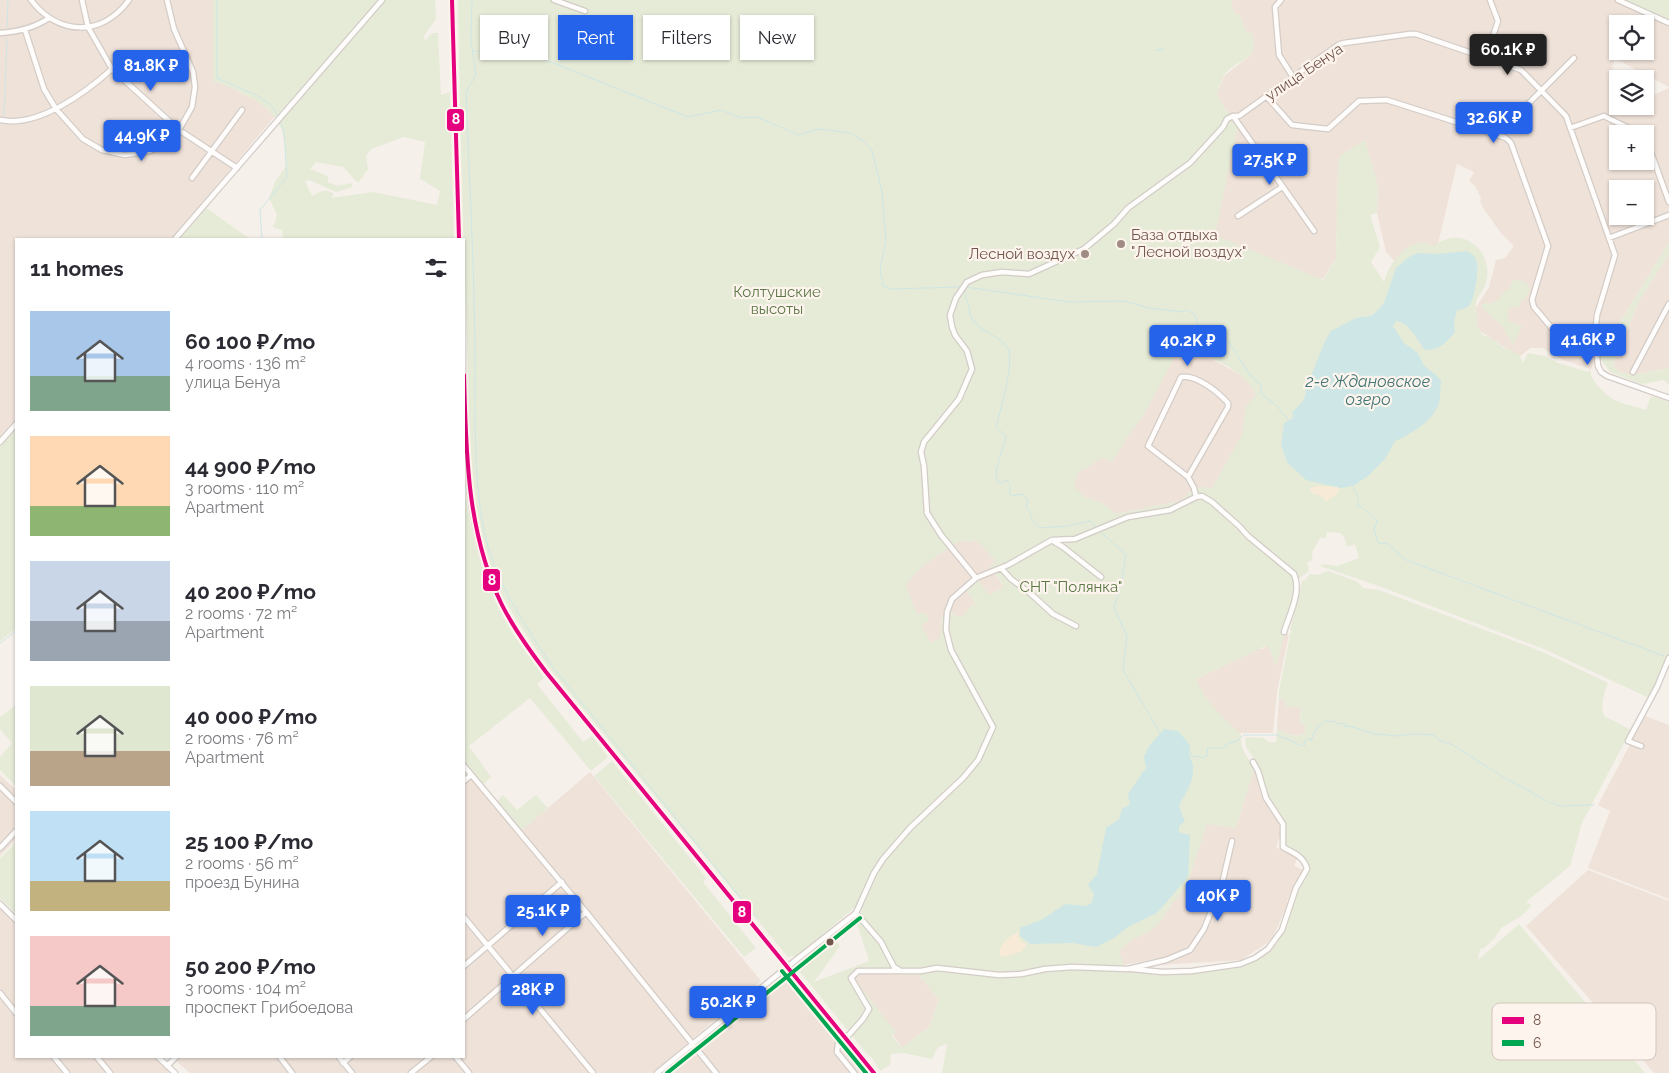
<!DOCTYPE html>
<meta charset="utf-8">
<style>
:root{--surface:#fff;--page:#f2f2f3;--text:#2b2b33;--muted:#7c7c81;--accent:#2563eb}
body{margin:0;font-family:Raleway,sans-serif;background:var(--page);color:var(--text);height:100vh;display:flex;flex-direction:column;font-size:19px;white-space:nowrap}
*{box-sizing:border-box;margin:0}
p{font-size:16px;color:var(--muted)}
.icon{flex:none;width:28px;height:28px;fill:none;stroke:currentColor;stroke-width:2;stroke-linecap:round;stroke-linejoin:round}
.map{position:relative;flex:1;overflow:hidden}
.drawer{position:absolute;left:15px;top:238px;width:450px;height:820px;display:flex;flex-direction:column;background:var(--surface);border-radius:0px;box-shadow:0 1px 4px #0004}
.drawer>*{flex:none}
.guide{position:absolute;left:480px;top:15px;width:475px;height:45px;display:flex;gap:10px}
.controls{position:absolute;left:1609px;top:15px;display:grid;gap:10px}
.controls a{display:grid;place-items:center;width:45px;height:45px;border-radius:0px;background:var(--surface);box-shadow:0 1px 4px #0004;font-size:25px}
.price{position:absolute;translate:-50% -42px;padding:0 11px;border-radius:5px;background:var(--accent);color:#fff;font-size:16px;line-height:32px;filter:drop-shadow(0 1px 2px #0008)}
.price::after{content:'';position:absolute;left:50%;top:30px;width:15px;height:11px;margin-left:-8px;background:inherit;clip-path:polygon(0 0,100% 0,50% 100%)}
.price.current{background:#222;color:#fff}
ul{padding:0;list-style:none}
li{display:flex;align-items:center;gap:15px;height:125px;padding:0 15px}
li span{display:grid;place-items:center;flex:none;width:140px;height:100px;border-radius:0px;color:#555}
li>.icon{margin-inline-start:auto}
span .icon{width:60px;height:60px;fill:#fffc;stroke-width:1}
li b{font-size:21px}
h2{display:flex;justify-content:space-between;align-items:center;height:60px;padding:0 15px;font-size:21px}
.chip{padding:0 18px;border-radius:0px;background:var(--surface);box-shadow:0 1px 4px #0004;font-size:18px;line-height:45px}
.chip.current{background:var(--accent);color:#fff}
.map>svg:first-child{display:block}
</style>
<div class="map">
<svg width="1669" height="1073" viewBox="0 0 1669 1073">
<rect width="100%" height="100%" fill="#f6f0eb"/>
<path fill="#efe2d9" fill-rule="evenodd" d="M0,0H216V80L263,104L275,116L172,239H16V420L0,439Z
M1233,0H1624L1669,20V87L1614,58L1611,77L1617,91L1618,106H1645L1647,98L1669,88V242L1599,357L1597,355L1591,369L1563,360L1543,348H1531L1520,356L1504,347L1467,322L1489,287L1496,260L1505,258L1514,246L1501,233L1483,208L1480,201L1481,198L1475,186L1469,181L1474,172L1457,164L1436,252L1396,263L1386,252L1377,213L1378,186L1338,161L1336,259L1323,279L1298,275L1211,237L1224,177L1237,128L1236,119L1225,109L1217,94L1224,76L1251,55L1240,14H1235L1231,3ZM1618,24H1645V51H1618ZM1618,134H1645V161H1618ZM1618,189H1645V216H1618Z
M1669,255V368L1633,375L1619,372L1613,364L1640,299Z
M1182,343L1245,377L1256,394L1259,419L1227,483L1210,489L1192,490L1181,501L1106,516L1071,492L1074,472L1100,456L1112,462Z
M963,540L968,542L974,540L987,542L1001,559L994,573L1004,587L989,595L965,590L976,603L967,610L963,617L955,616L950,610L942,618L941,639L931,643L920,625V615L909,613L904,586L908,578L931,554Z
M1280,630L1289,634L1277,692L1273,733H1240L1231,729L1197,690L1193,680L1216,670L1251,649H1263Z
M1279,699L1285,700V707H1301L1300,723L1305,724V733L1300,736L1287,734L1284,731H1279L1277,728Z
M1645,716L1669,725V899L1588,868L1610,811L1598,805Z
M464,761L522,830L590,772L761,981L652,1073H190L175,1060L179,1056H464Z
M1254,769L1262,797L1280,824V836L1276,847L1298,857L1294,866L1304,870L1287,901L1288,904L1273,937L1266,944L1241,960L1159,965L1157,959L1122,965L1114,938L1206,823L1236,828Z
M0,775L16,790V839L0,856Z
M1588,870L1669,901V1073H1654L1526,926Z
M0,906L16,922V1056H156L173,1073H0Z
M860,973L919,975L939,1000L929,1027L902,1048L854,979Z
M784,977L792,982L868,1073H663L774,981Z"/>
<path fill="#e6ebd7" fill-rule="evenodd" d="M213,0H435L436,19L423,37L426,40L432,33H438L441,95L450,92L454,239H283L282,230L273,227L277,215L269,198L275,182L287,164C285,152 285,136 280,126C267,101 237,90 213,81ZM404,137L425,142L420,179L440,191L437,205L373,192L331,198L334,194C325,188 321,191 312,196L305,181L309,180L336,192L353,187L351,183L338,186L328,182V176L310,169L316,162L343,167L358,183L368,169L366,156L371,149Z
M458,0H1233L1231,3L1235,14H1240L1246,32L1252,33C1260,62 1238,58 1224,75C1221,80 1219,89 1217,94L1225,109L1236,119L1237,128L1215,235L1323,280L1336,259L1338,161L1341,155L1365,140L1378,186L1377,213L1370,215L1380,247L1371,262L1384,282C1389,262 1411,233 1434,246C1437,244 1440,241 1444,240C1469,230 1491,254 1487,278C1486,290 1478,293 1476,302C1475,310 1478,318 1477,326L1483,335L1491,338L1504,348L1512,350L1520,356L1523,363L1528,353L1545,356L1558,363L1588,372L1590,369C1590,380 1603,392 1611,398C1620,404 1635,406 1646,410L1651,396L1669,402V652L1649,698L1544,649L1376,585L1320,566L1322,564L1337,566L1359,558L1355,544L1347,547L1345,539L1341,533L1327,532L1326,537L1324,539L1321,537L1311,554H1313L1311,562L1308,561L1307,563L1309,568L1308,572L1299,578V587L1286,627L1276,667L1268,645L1196,679C1204,700 1224,719 1241,734C1240,750 1247,755 1254,769L1236,828L1207,824L1187,885L1164,915L1165,917L1152,930L1132,940L1119,951L1124,966H1122V970L1163,973L1241,966L1267,951L1287,920L1289,919L1296,893L1308,866L1307,861L1303,856L1289,849L1285,844L1283,817L1267,795L1260,767L1246,747L1245,737L1264,738C1267,742 1271,743 1276,742L1277,728L1279,731H1284C1290,736 1298,737 1305,733V724H1300L1301,708L1285,707V700L1279,699V691L1291,630H1290L1302,581L1305,580L1310,574L1318,575L1328,571L1358,582L1363,588L1379,590L1543,652L1608,683C1604,693 1600,706 1604,716L1631,730L1582,823L1570,866L1526,902L1531,905L1530,907L1521,916L1501,928L1494,939L1484,948L1480,949L1478,960L1519,924L1645,1073H942L947,1044L938,1047L932,1059L904,1053L891,1054L890,1065L880,1071L872,1058L868,1055L796,967L799,960L830,934L840,946L814,982L869,961L857,924L863,905L861,902L795,958L793,956L788,957L550,669C526,635 502,601 487,562C466,505 470,428 468,367C463,245 460,122 458,0ZM1179,349C1206,354 1244,368 1256,395L1245,408L1243,433L1212,488L1210,489L1206,487L1194,488L1181,501L1116,514L1103,503L1085,497L1074,487L1077,475L1080,471C1090,469 1092,461 1104,458L1112,462L1132,430L1142,418ZM963,540L968,542L974,540L978,541L996,562L990,566L1004,587L989,595L978,581L965,590L976,603L967,610L962,617L955,616L950,610L942,617L940,639L931,643L921,625L929,621L926,613L917,614L906,586C915,569 946,548 963,540ZM860,973L919,975L939,1000L929,1027L902,1048L892,1036L896,1032L854,979Z
M1624,0H1669V20Z
M205,207L250,239H178Z
M1669,242V255L1640,299L1613,364L1619,372L1633,375L1669,368V385L1664,380L1642,384L1610,372L1599,357Z
M1517,280L1525,282L1530,289L1525,300L1521,301L1519,307H1509L1507,321L1522,326L1513,345L1502,326L1482,308L1481,304L1492,303L1498,300L1502,293L1509,289L1512,281Z
M16,427V629L0,641V446Z
M464,485C471,539 485,591 515,637C524,651 535,664 544,678L537,684L583,742L592,736L608,757L591,771L530,698L469,746L491,777L483,785L464,761Z
M16,705V786L0,770V757L12,743L0,729V717Z
M612,761L706,878L703,882L756,948L744,957L594,776Z
M503,795L517,810L536,795L548,808L522,830L497,801Z
M16,842V914L0,898V859Z"/>
<path fill="#f7ead6" d="M1317,486L1337,487L1339,489V492L1327,501L1319,495L1313,494L1310,491L1311,488Z
M1018,932C1018,939 1021,942 1027,945L1021,952L1002,957L999,954C1000,944 1009,936 1018,932Z"/>
<path fill="#cee6e5" d="M1467,251C1472,254 1476,257 1477,263C1479,269 1474,298 1471,303C1468,308 1462,310 1457,310L1454,323L1455,332C1447,342 1439,351 1425,350C1417,340 1410,323 1396,321L1393,326L1404,343L1418,353L1424,366L1435,374L1441,381C1440,389 1441,399 1438,406C1430,423 1411,434 1395,441L1385,459L1368,476L1353,486L1341,488L1306,480L1287,462L1281,445L1284,423L1293,418L1292,412C1301,404 1306,400 1306,388L1325,341L1331,331L1356,318L1371,316L1379,309L1384,303L1396,268L1401,264L1409,257L1417,253L1437,254Z
M1164,729L1178,731L1190,745C1187,759 1193,758 1193,768C1194,782 1185,794 1179,806L1185,821L1179,826V832L1190,835L1188,877L1157,913L1128,927L1114,938L1096,947L1072,943L1030,944L1020,936V928L1043,919L1065,904L1087,906L1092,902L1094,894L1088,885L1097,874L1106,828L1119,819L1122,809L1130,804L1128,794C1135,785 1139,776 1146,768L1144,756L1150,745Z"/>
<g fill="none" stroke-linecap="round" stroke-linejoin="round">
<path stroke="#cee6e5" stroke-width="1" d="M217,0V78L258,96L272,106L278,117
M472,0L471,40L476,75L466,92C469,175 474,259 475,342C476,403 472,472 484,531C495,582 524,624 552,666L757,918
M7,27L8,0
M1156,50L1164,49
M472,52L511,46L688,117L721,110L741,118L757,117L799,135L819,129L850,133L863,141L872,150L882,192L886,241L880,268L883,286L891,289L959,287
M4,117L7,39
M262,239L260,210L287,177L284,132L281,123
M966,287L1069,302L1124,301L1149,308L1182,312L1187,310L1195,315L1198,325L1220,333L1227,339L1250,375L1261,385V394L1276,405L1289,421
M966,287C964,296 966,298 969,306C970,309 969,314 971,317C980,333 999,335 1007,347C1016,361 1000,410 996,427L1006,436L996,471L997,480L1001,483L1007,480L1010,485V494L1012,496L1023,494L1028,501L1026,506L1032,517V521L1041,528L1068,526L1090,521L1097,528
M1353,487L1358,497V506L1362,507L1377,521L1374,529L1378,543L1388,544L1406,560L1664,656
M1102,533L1126,555L1122,580L1114,608L1127,636L1123,670L1160,733
M0,643L16,631
M1189,748L1192,756L1204,758L1208,755L1207,748H1222L1229,743L1237,741L1244,735H1279L1281,738L1283,737C1290,740 1295,743 1302,746L1305,745L1304,742L1309,738L1311,741C1313,734 1319,723 1326,721C1329,721 1332,722 1334,721L1337,724L1340,723L1345,724V727L1349,726L1379,735L1381,734L1394,736L1415,734L1433,735L1441,741L1453,745L1500,775L1547,801L1560,806L1594,805"/>
<g stroke="#d3ccc7" stroke-width="7">
<path id="minor" d="M31,0C58,36 102,37 129,0
M82,0L88,27L112,69L179,130L237,168
M452,0L459,239
M554,0L585,11
M1281,0L1275,7L1279,55L1293,77
M1618,0L1669,23
M25,30L44,89L56,109L83,139L102,150L125,155L150,151L166,143L179,130L192,107L195,87L193,72L174,29L167,0
M0,33C18,32 34,28 49,18
M1486,57L1498,21L1490,0
M1267,97L1292,125L1328,129L1359,101L1387,100L1506,138L1511,143L1548,246L1532,300L1534,307L1556,333L1562,335L1595,337
M1233,116L1314,231
M0,120C38,128 85,93 112,69
M1570,128L1604,116L1641,134
M1497,135L1574,58
M1645,136L1669,202
M192,178L242,110
M1238,216L1282,187
M1609,238L1669,215
M175,239L382,0
M1633,372L1669,304
M464,375C466,455 465,532 502,605C514,629 530,650 546,672L874,1073
M0,442L16,424
M1188,477L1148,446L1181,377C1196,374 1218,392 1228,403V407L1188,477L1194,488L1196,497
M1053,541L1063,547L1101,577
M1001,568L1011,579L1031,594L1053,614L1076,626
M976,578L941,535L927,513L924,466L921,452L924,442L959,399L972,369L967,351L955,335L952,327L950,315L956,298L967,282L982,275L1002,272L1029,274L1084,249L1114,224L1128,208L1190,163L1223,127L1227,119L1233,116H1239L1338,45L1344,43L1410,34H1416L1521,70L1566,116L1615,255L1597,315L1595,337L1598,366L1601,372L1607,376L1669,398
M1641,746L1628,741L1657,687L1669,658
M464,766L586,912L716,1073
M464,781L471,775
M0,786L16,802
M0,848L16,831
M0,904L16,920
M856,913L881,942L894,967L899,970
M464,917L593,1073
M464,966L562,882
M1132,969L1162,972L1192,971L1240,964L1255,958L1268,949L1282,930L1296,888L1307,869C1304,856 1293,853 1283,847V824L1266,798L1258,771L1253,762
M0,993L16,1013
M464,1019L586,912
M845,1036L838,1044L837,1052L854,1073
M846,1038L863,1019L869,1009L851,978L858,971H921L937,968L999,975L1021,974L1045,969L1072,967L1128,969L1166,960L1190,950L1204,929L1222,884L1232,841
M53,1056L67,1073
M96,1056L110,1073
M157,1056L175,1073
M279,1056L292,1073
M338,1056L352,1073
M455,1056L469,1073
M343,1063L351,1056
M167,1066L177,1056
M411,1073L432,1056
M657,1073L787,967L856,913L874,873L883,859L910,828L963,778L978,760L993,727L951,650L946,630L947,612L952,599L976,578L1008,565L1052,540L1075,539L1128,517L1170,510L1196,497L1202,496L1212,502L1239,526L1248,536L1294,574C1302,592 1289,615 1284,632"/>
</g>
<use href="#minor" stroke="#fefdfc" stroke-width="4.5"/>
<g stroke="#fdf5ed" stroke-width="8">
<path id="bus-1" d="M452,0L459,239
M464,375C466,454 467,533 502,605C514,629 530,651 546,672L874,1073"/>
</g>
<g stroke="#fdf5ed" stroke-width="8">
<path id="bus-2" d="M782,971L866,1073
M667,1073L860,918"/>
</g>
<use href="#bus-1" stroke="#e5007d" stroke-width="4"/>
<use href="#bus-2" stroke="#00a651" stroke-width="4"/>
</g>
<g fill="#a08c84" stroke="#fdf5ed" stroke-width="2">
<circle cx="1121" cy="244" r="5"/>
<circle cx="1085" cy="254" r="5"/>
</g>
<circle fill="#72564d" stroke="#fdf5ed" stroke-width="2" cx="830" cy="942" r="4.5"/>
<g text-anchor="middle" stroke-width="4.5" stroke-linejoin="round" paint-order="stroke">
<g font-size="15" fill="#72564d" stroke="#fdf5ed">
<text transform="translate(1304 72) rotate(-34)" y="5">улица Бенуа</text>
</g>
<g font-size="15" fill="#72564d" stroke="#fdf5ed" text-anchor="start">
<text x="1131" y="240">База отдыха<tspan x="1131" dy="17">"Лесной воздух"</tspan></text>
<text x="1075" y="259" text-anchor="end">Лесной воздух</text>
</g>
<g font-size="15" fill="#5b7746" stroke="#fdf5ed">
<text x="777" y="297">Колтушские<tspan x="777" dy="17">высоты</tspan></text>
<text x="1071" y="592">СНТ "Полянка"</text>
</g>
<g font-size="16" font-style="italic" fill="#427476" stroke="#fdf5ed">
<text x="1368" y="387">2-е Ждановское<tspan x="1368" dy="18">озеро</tspan></text>
</g>
</g>
<rect x="1492" y="1003" width="164" height="57" rx="8" fill="#fdf5ed" stroke="#d3c5bd" stroke-width="1"/>
<rect x="1502" y="1017" width="22" height="7" fill="#e5007d"/>
<rect x="1502" y="1040" width="22" height="6" fill="#00a651"/>
<g font-size="14" fill="#72564d">
<text x="1533" y="1025">8</text>
<text x="1533" y="1048">6</text>
</g>
<g stroke="#fdf5ed" stroke-width="2">
<rect x="446" y="108" width="19" height="24" rx="5" fill="#e5007d"/>
<rect x="482" y="568" width="19" height="24" rx="5" fill="#e5007d"/>
<rect x="732" y="900" width="20" height="24" rx="5" fill="#e5007d"/>
</g>
<g font-size="14" text-anchor="middle" font-weight="bold" fill="#fff">
<text x="456" y="124">8</text>
<text x="492" y="585">8</text>
<text x="742" y="917">8</text>
</g>
</svg>
<div class="controls">
<a><svg class="icon" aria-label="locate" viewBox="0 0 24 24"><circle cx="12" cy="12" r="6"/><path d="M12 2v4M12 18v4M2 12h4M18 12h4"/></svg></a>
<a><svg class="icon" aria-label="layers" viewBox="0 0 24 24"><path d="M12 4l9 5-9 5-9-5zM3 14l9 5 9-5"/></svg></a>
<a>+</a>
<a>−</a>
</div>
<b class="price current" style="left:1508px;top:76px">60.1K ₽</b>
<b class="price" style="left:151px;top:92px">81.8K ₽</b>
<b class="price" style="left:1494px;top:144px">32.6K ₽</b>
<b class="price" style="left:142px;top:162px">44.9K ₽</b>
<b class="price" style="left:1270px;top:186px">27.5K ₽</b>
<b class="price" style="left:1588px;top:366px">41.6K ₽</b>
<b class="price" style="left:1188px;top:367px">40.2K ₽</b>
<b class="price" style="left:1218px;top:922px">40K ₽</b>
<b class="price" style="left:543px;top:937px">25.1K ₽</b>
<b class="price" style="left:533px;top:1016px">28K ₽</b>
<b class="price" style="left:728px;top:1028px">50.2K ₽</b>
<div class="guide">
<a class="chip">Buy</a>
<a class="chip current">Rent</a>
<a class="chip">Filters</a>
<a class="chip">New</a>
</div>
<section class="drawer">
<h2>11 homes<svg class="icon" aria-label="filters" viewBox="0 0 24 24"><path d="M4 7h16M4 17h16"/><circle cx="9" cy="7" r="2"/><circle cx="15" cy="17" r="2"/></svg></h2>
<ul>
<li><span style="background:linear-gradient(#a9c7e8 65%,#7fa58c 0)"><svg class="icon" aria-label="home" viewBox="0 0 24 24"><path d="M3 11l9-7 9 7M6 9v11h12V9"/></svg></span><div><b>60 100 ₽/mo</b><p>4 rooms · 136 m²</p><p>улица Бенуа</p></div></li>
<li><span style="background:linear-gradient(#ffd9b3 70%,#8fb573 0)"><svg class="icon" aria-label="home" viewBox="0 0 24 24"><path d="M3 11l9-7 9 7M6 9v11h12V9"/></svg></span><div><b>44 900 ₽/mo</b><p>3 rooms · 110 m²</p><p>Apartment</p></div></li>
<li><span style="background:linear-gradient(#c9d6e8 60%,#9aa5b1 0)"><svg class="icon" aria-label="home" viewBox="0 0 24 24"><path d="M3 11l9-7 9 7M6 9v11h12V9"/></svg></span><div><b>40 200 ₽/mo</b><p>2 rooms · 72 m²</p><p>Apartment</p></div></li>
<li><span style="background:linear-gradient(#dfe7d0 65%,#b9a48a 0)"><svg class="icon" aria-label="home" viewBox="0 0 24 24"><path d="M3 11l9-7 9 7M6 9v11h12V9"/></svg></span><div><b>40 000 ₽/mo</b><p>2 rooms · 76 m²</p><p>Apartment</p></div></li>
<li><span style="background:linear-gradient(#bfe0f5 70%,#c2b280 0)"><svg class="icon" aria-label="home" viewBox="0 0 24 24"><path d="M3 11l9-7 9 7M6 9v11h12V9"/></svg></span><div><b>25 100 ₽/mo</b><p>2 rooms · 56 m²</p><p>проезд Бунина</p></div></li>
<li><span style="background:linear-gradient(#f6c9c9 70%,#7fa58c 0)"><svg class="icon" aria-label="home" viewBox="0 0 24 24"><path d="M3 11l9-7 9 7M6 9v11h12V9"/></svg></span><div><b>50 200 ₽/mo</b><p>3 rooms · 104 m²</p><p>проспект Грибоедова</p></div></li>
</ul>
</section>
</div>
